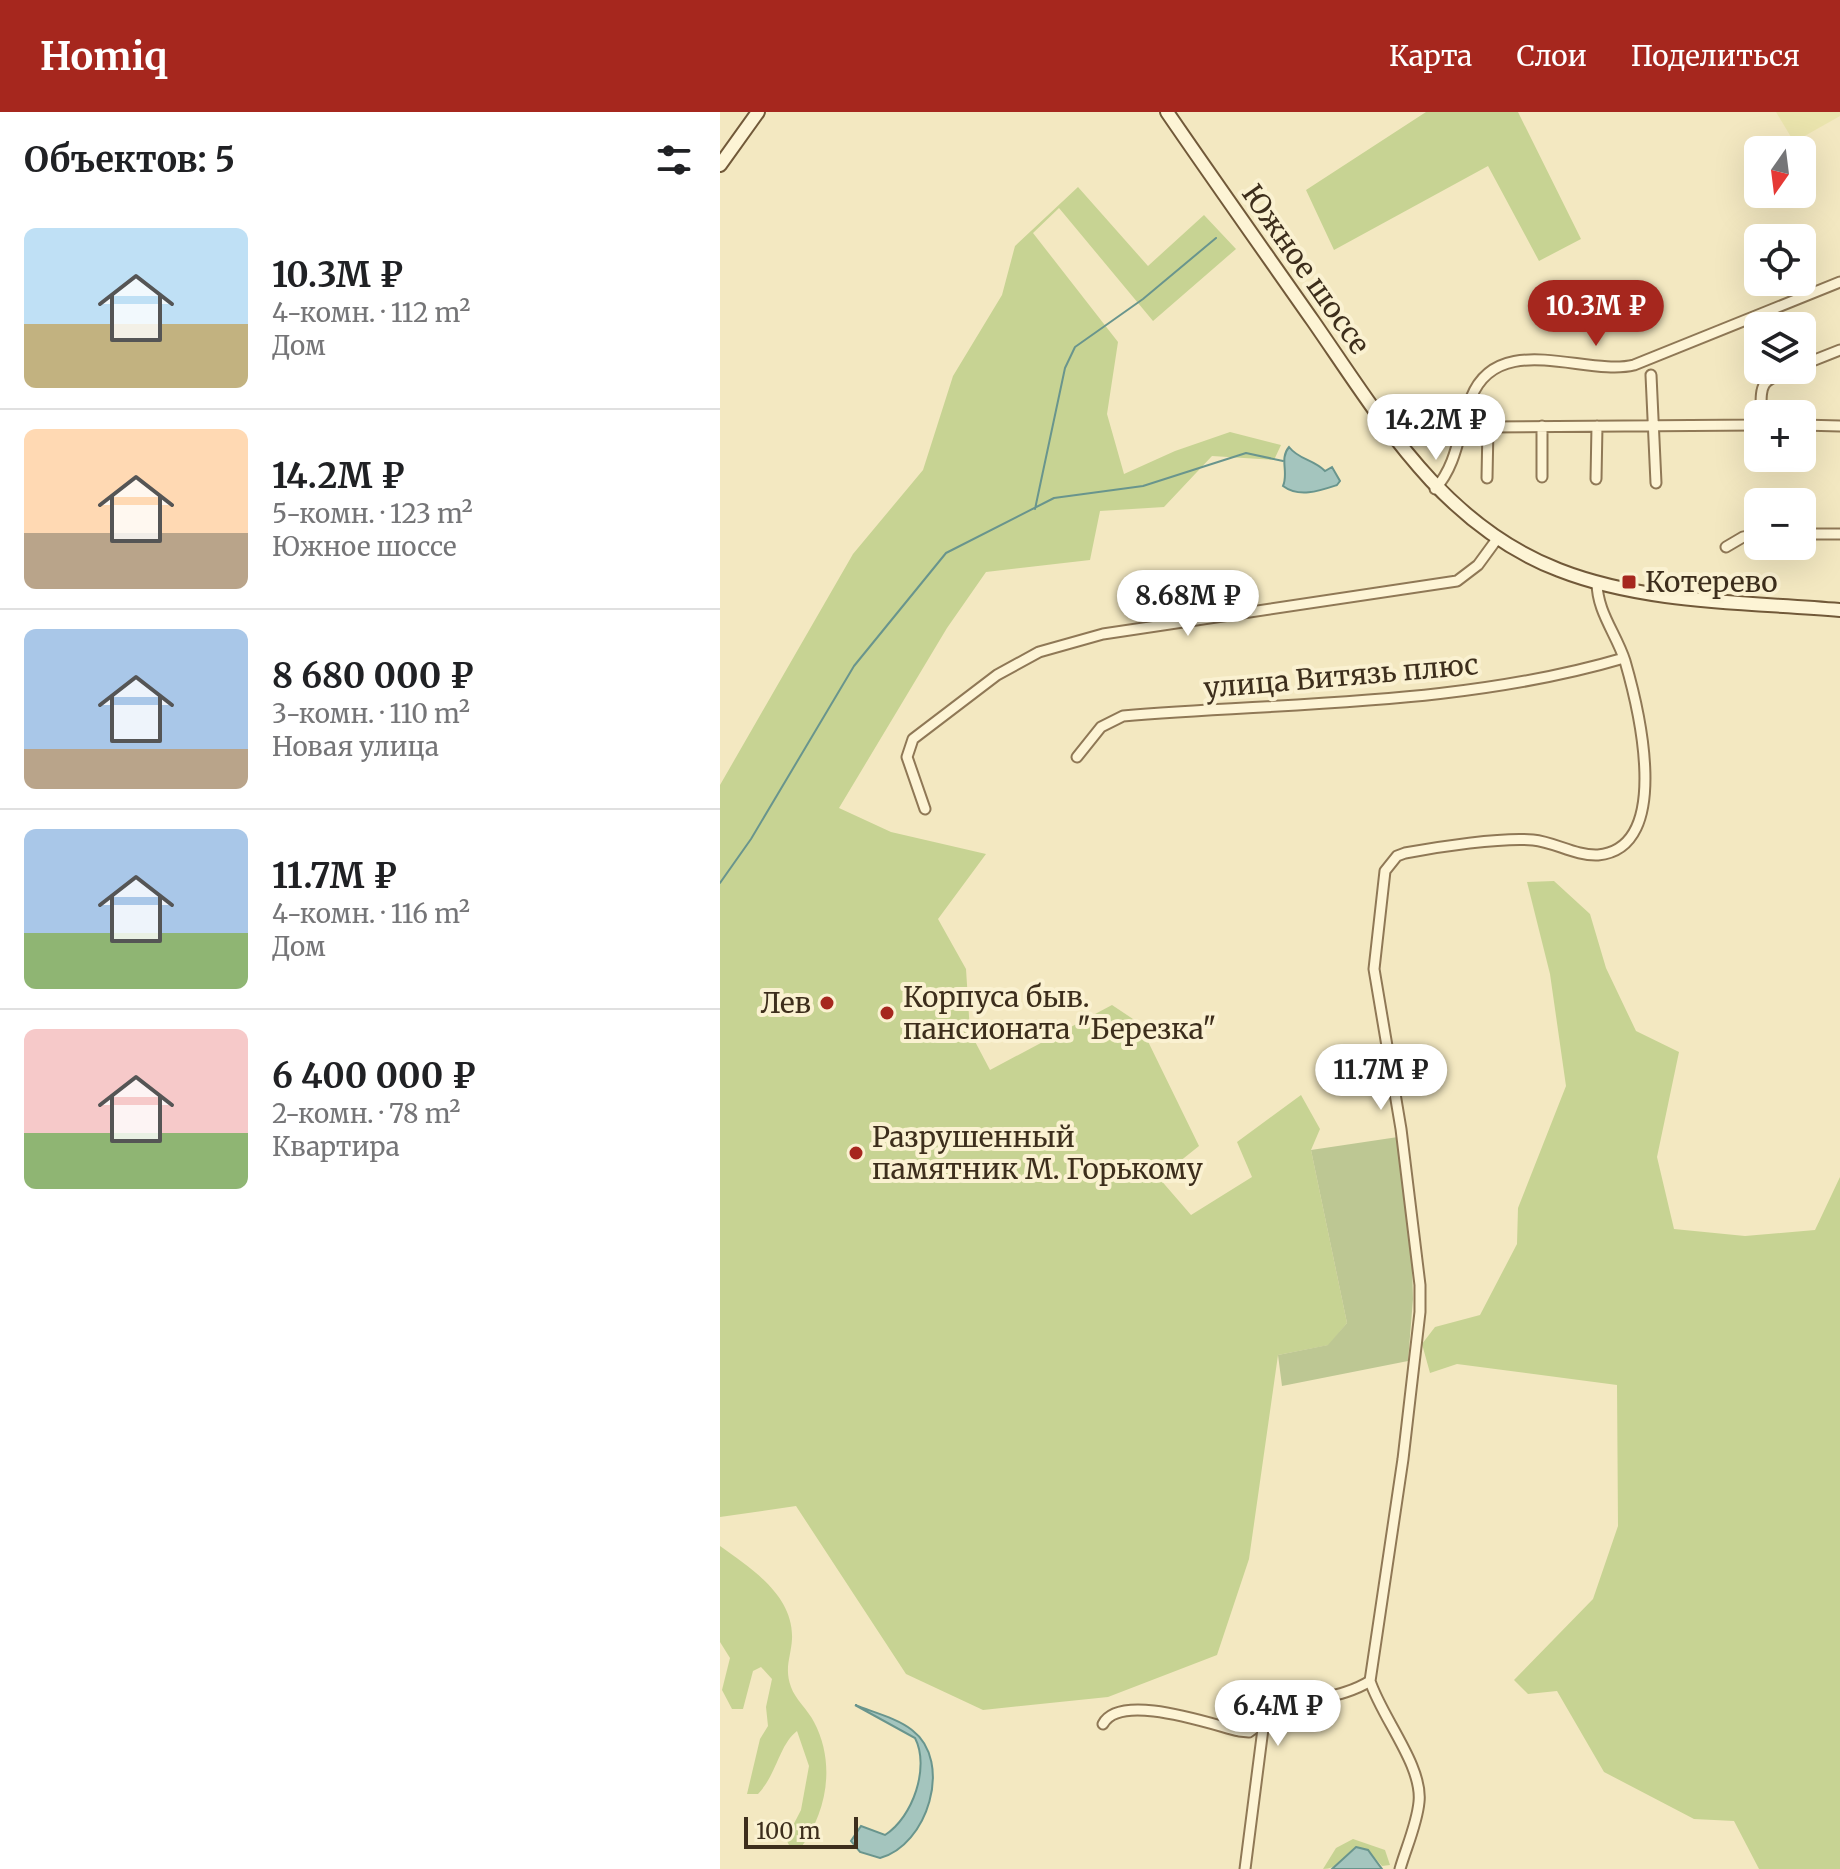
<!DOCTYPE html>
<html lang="ru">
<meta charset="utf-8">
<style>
:root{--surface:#fff;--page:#f6f6f6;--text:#202124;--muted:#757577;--line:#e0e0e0;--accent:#a6271e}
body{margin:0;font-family:Merriweather,serif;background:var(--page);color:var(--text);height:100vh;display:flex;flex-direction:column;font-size:30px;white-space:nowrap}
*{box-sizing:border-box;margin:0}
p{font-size:26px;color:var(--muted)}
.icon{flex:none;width:44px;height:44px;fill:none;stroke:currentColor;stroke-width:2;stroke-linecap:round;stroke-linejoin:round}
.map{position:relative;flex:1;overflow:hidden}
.details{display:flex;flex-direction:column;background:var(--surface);width:720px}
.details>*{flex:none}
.needle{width:52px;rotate:194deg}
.fabs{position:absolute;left:1024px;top:24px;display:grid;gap:16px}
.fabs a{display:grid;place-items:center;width:72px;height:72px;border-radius:12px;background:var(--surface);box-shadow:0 8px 32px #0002;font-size:40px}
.scale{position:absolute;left:24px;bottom:20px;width:114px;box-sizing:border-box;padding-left:8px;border:4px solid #3d2e1c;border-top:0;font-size:22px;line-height:28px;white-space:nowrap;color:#3d2e1c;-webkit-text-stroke:6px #faf1d1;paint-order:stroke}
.price{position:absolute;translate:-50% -68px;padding:0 18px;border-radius:28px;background:#fff;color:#222;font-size:26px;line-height:52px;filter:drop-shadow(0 2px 4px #0008)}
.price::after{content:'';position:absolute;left:50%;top:48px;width:24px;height:18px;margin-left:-12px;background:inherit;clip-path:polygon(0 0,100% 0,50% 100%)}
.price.selected{background:var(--accent);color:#fff}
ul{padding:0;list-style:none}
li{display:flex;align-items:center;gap:24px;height:200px;padding:0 24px}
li+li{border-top:2px solid var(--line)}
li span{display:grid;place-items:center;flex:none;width:224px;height:160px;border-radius:12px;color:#555}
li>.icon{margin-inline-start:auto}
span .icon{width:96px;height:96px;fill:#fffc;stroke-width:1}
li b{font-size:34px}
h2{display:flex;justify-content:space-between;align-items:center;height:96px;padding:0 24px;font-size:34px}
header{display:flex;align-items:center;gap:48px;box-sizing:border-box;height:112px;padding:0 40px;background:var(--accent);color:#fff}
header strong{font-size:38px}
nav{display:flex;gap:44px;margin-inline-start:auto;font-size:28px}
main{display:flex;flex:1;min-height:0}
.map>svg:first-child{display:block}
</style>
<header>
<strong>Homiq</strong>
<nav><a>Карта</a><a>Слои</a><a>Поделиться</a></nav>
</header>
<main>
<section class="details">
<h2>Объектов: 5<svg class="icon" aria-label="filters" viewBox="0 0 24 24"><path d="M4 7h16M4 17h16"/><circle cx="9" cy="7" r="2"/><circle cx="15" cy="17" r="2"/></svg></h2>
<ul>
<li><span style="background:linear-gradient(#bfe0f5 60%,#c2b280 0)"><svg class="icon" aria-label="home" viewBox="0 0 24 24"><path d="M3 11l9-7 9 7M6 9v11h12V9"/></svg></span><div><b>10.3M ₽</b><p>4-комн. · 112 m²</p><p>Дом</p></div></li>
<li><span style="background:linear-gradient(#ffd9b3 65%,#b9a48a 0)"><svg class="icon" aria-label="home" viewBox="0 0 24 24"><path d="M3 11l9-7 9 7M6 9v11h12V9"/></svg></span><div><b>14.2M ₽</b><p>5-комн. · 123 m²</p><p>Южное шоссе</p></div></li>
<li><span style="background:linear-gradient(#a9c7e8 75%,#b9a48a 0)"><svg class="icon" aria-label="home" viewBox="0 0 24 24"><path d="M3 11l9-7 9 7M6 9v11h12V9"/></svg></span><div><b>8 680 000 ₽</b><p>3-комн. · 110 m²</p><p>Новая улица</p></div></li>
<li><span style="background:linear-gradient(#a9c7e8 65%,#8fb573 0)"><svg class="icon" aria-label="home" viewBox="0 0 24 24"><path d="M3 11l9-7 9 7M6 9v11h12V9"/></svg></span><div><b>11.7M ₽</b><p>4-комн. · 116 m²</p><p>Дом</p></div></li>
<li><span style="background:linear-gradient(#f6c9c9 65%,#8fb573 0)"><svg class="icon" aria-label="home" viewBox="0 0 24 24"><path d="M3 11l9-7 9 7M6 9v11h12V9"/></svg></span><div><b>6 400 000 ₽</b><p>2-комн. · 78 m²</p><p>Квартира</p></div></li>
</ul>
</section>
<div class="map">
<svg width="1120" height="1757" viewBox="0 0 1120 1757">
<rect width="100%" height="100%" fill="#f3e8c1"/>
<path fill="#eae4ad" d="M1056,0H1120V4L1074,30Z"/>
<path fill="#c7d393" d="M706,0H798L861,127L819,149L768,54L614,138L586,78Z
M358,75L428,154L484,103L516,137L433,209L339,96L313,121L398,230L387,302L404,362L455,339L510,320L561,333L554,348L492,344L444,395L380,399L370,448L266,460L227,516L119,696L171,720L266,742L218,807L246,857L250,920L270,958L392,893L419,911L479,1034L439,1066L471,1103L532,1065L517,1030L581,983L600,1017L591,1038L627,1211L609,1233L558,1243L529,1447L497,1543L388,1585L263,1598L186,1562L76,1394L0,1405V673L133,442L203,358L233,264L282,183L295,134Z
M834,769L870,802L886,856L916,919L959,940L937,1045L954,1117L1025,1124L1095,1118L1120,1065V1757H1039L1014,1709L974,1707L884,1660L837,1579L808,1582L794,1568L873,1487L898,1414L897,1273L737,1252L710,1261L702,1232L715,1215L760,1203L797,1132L798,1096L846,974L830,862L807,770Z
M0,1434C31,1456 74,1484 72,1527C71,1545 64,1556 71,1575C75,1587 88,1598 94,1610C116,1652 107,1700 80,1737H71L66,1727L81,1698L89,1654L77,1619C59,1633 57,1662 38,1682H27L40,1627L48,1614L46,1595L52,1567L41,1555L33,1559L23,1597H12L2,1578L10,1546L0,1530Z
M633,1727L665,1738L670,1753L662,1754L648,1738C633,1743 616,1757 603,1757L616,1736Z"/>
<path fill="#bdc793" d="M678,1025L692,1149L693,1187L688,1249L562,1274L558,1243L608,1233L627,1211L591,1038Z"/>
<path fill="#a4c5be" stroke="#69958d" stroke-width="2" d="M569,335C579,348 593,347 605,359L612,355L620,369L617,373C599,379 579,386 563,374C569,360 559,347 569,335Z
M135,1593C152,1600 177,1606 192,1618C234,1650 207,1734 160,1746L140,1740L131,1729L141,1714L165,1723C193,1705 210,1655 195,1626Z
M636,1735L648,1738L662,1757H612Z"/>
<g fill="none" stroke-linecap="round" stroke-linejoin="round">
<path stroke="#69958d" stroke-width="2" d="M315,397L345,256L355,235L423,187L496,126
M0,771L31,727L134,554L226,441L334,386L423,374L526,341L563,349"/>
<g stroke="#8f7856" stroke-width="13">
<path id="street" d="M1082,253L1120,238
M931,263L936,371
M1041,302C1041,271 1040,270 1069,258
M1082,313L1120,314
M822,314V365
M767,366L768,315L1038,313
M876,367L877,314
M715,377C738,352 739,316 751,286C778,217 866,265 914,253L1120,170
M1082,422H1120
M1006,435L1023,425L1038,422
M357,645L381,615L403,604C570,590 741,594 904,546
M205,697L187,645L193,627L277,563L319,540L383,522L737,469L758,453L777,427
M383,1612C400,1580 490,1612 519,1619L529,1620L544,1609
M525,1757L544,1609C575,1584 617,1590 650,1569
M680,1757C686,1736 697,1712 699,1690C703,1654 662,1606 650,1569L683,1347L700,1200V1173L681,1017L654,857L665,759L677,744L685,741C717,735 782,725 813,728C835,730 855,744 878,743C954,736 918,594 905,549C896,521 877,500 877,470"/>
</g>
<g stroke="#715939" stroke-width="16">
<path id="secondary" d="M447,0C495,70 544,139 593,209C661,307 722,413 839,458C926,492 1028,490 1120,498
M0,53L38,0"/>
</g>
<use href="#street" stroke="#fdf4d5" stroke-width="9"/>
<use href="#secondary" stroke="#fdf4d5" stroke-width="12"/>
</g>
<g fill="#a6271e" stroke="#faf1d1" stroke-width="3">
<rect x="901" y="462" width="16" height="16" rx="4"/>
<circle cx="107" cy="891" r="8"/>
<circle cx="167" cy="901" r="8"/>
<circle cx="136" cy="1041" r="8"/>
</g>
<g text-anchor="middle" stroke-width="8" stroke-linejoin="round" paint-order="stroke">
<g font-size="28" fill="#3d2e1c" stroke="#faf1d1">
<text transform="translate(586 157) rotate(55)" y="10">Южное шоссе</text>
<text transform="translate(621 564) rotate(-5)" y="10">улица Витязь плюс</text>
</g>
<g font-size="28" fill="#3d2e1c" stroke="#faf1d1" text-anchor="start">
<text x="925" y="480">Котерево</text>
<text x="183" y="895">Корпуса быв.<tspan x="183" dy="32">пансионата "Березка"</tspan></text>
<text x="91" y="901" text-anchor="end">Лев</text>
<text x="152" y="1035">Разрушенный<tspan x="152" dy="32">памятник М. Горькому</tspan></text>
</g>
</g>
</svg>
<div class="fabs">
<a><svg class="needle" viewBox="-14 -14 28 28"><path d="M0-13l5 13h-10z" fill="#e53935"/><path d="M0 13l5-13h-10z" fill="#757577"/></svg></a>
<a><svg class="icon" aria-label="locate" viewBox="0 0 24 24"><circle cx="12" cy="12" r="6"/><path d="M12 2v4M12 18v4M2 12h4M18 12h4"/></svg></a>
<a><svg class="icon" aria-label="layers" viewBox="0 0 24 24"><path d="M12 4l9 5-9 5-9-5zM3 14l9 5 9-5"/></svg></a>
<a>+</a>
<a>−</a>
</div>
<div class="scale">100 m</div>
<b class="price selected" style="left:876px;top:236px">10.3M ₽</b>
<b class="price" style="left:716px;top:350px">14.2M ₽</b>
<b class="price" style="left:468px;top:526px">8.68M ₽</b>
<b class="price" style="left:661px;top:1000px">11.7M ₽</b>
<b class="price" style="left:558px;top:1636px">6.4M ₽</b>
</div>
</main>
